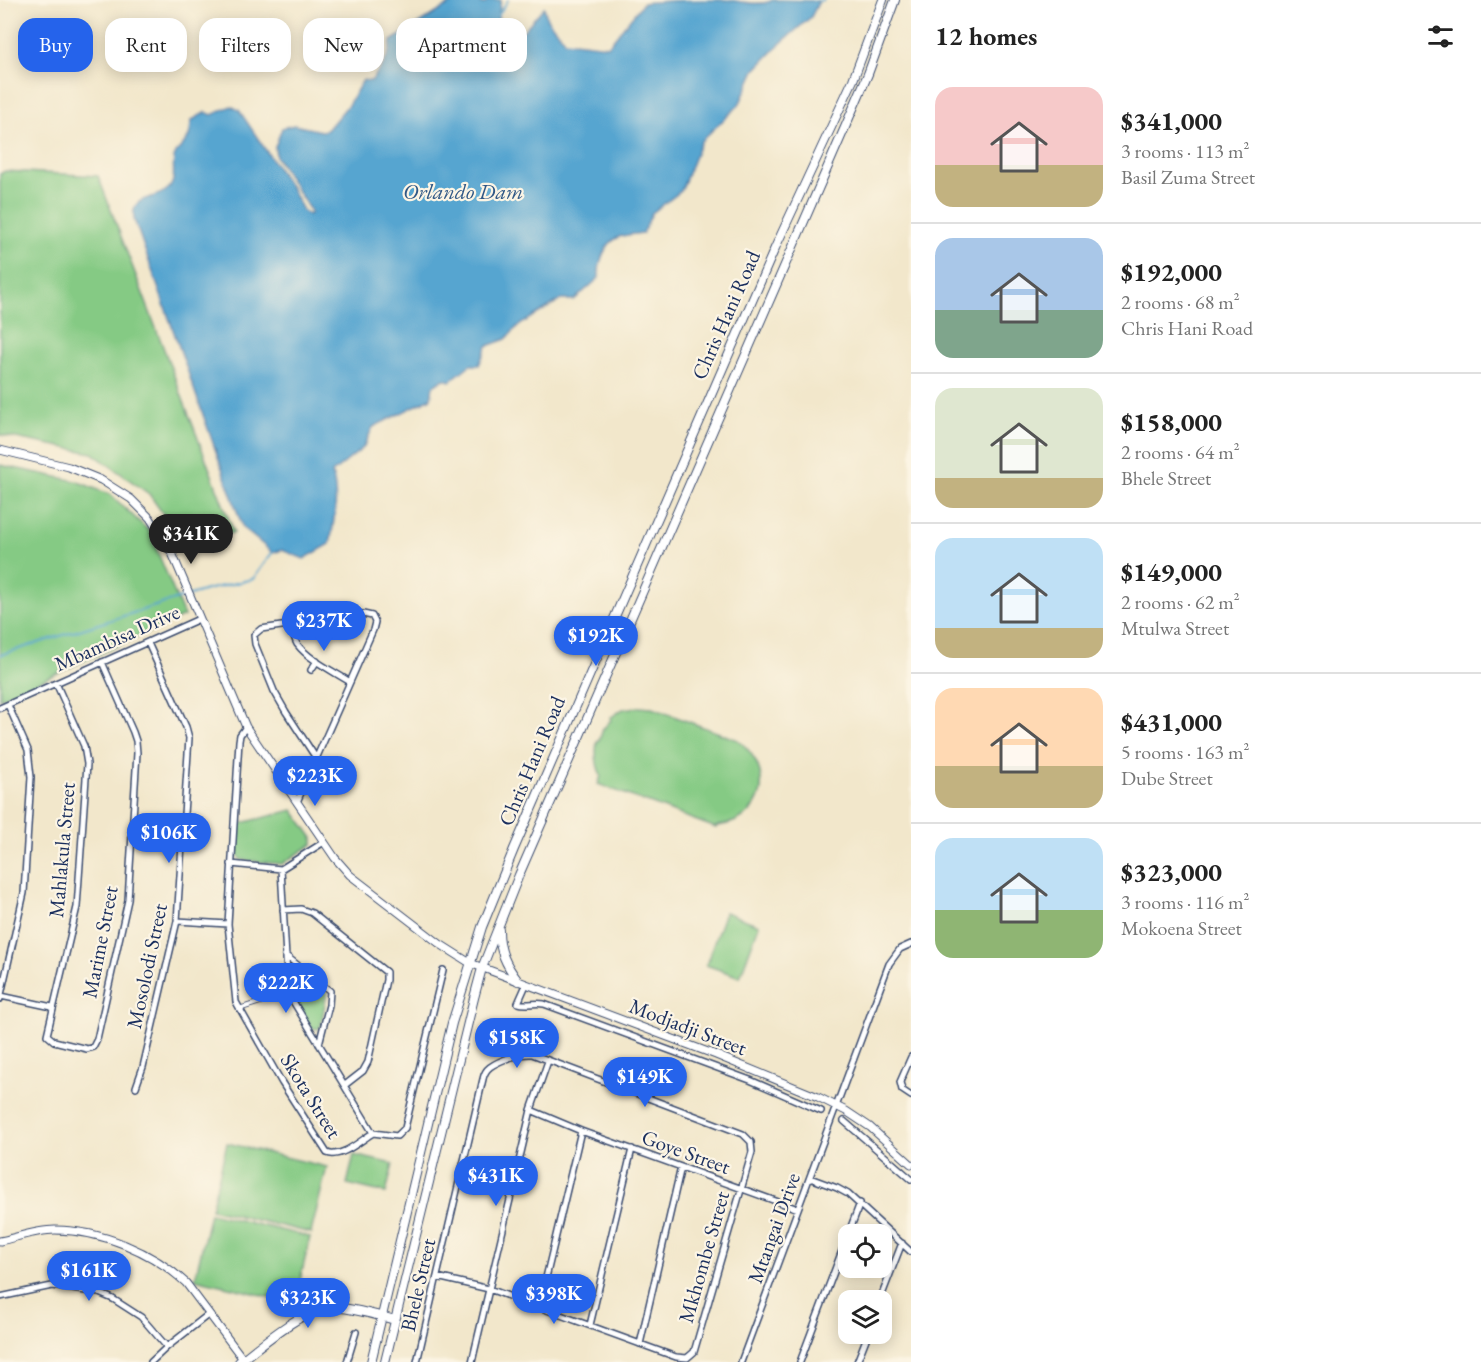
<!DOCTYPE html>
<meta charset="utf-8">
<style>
:root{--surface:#fff;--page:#f6f6f6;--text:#222;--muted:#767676;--line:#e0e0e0;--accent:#2563eb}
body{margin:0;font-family:"EB Garamond",serif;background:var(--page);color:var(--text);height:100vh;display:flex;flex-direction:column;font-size:22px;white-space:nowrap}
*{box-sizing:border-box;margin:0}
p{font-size:20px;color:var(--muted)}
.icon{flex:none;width:33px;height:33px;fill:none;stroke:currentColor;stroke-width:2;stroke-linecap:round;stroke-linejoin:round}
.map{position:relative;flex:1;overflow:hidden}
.side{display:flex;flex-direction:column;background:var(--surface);width:570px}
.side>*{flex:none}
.top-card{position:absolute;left:18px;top:18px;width:570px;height:54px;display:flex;gap:12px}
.buttons{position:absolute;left:838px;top:1224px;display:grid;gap:12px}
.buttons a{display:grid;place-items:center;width:54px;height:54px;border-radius:12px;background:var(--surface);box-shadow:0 3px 15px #0003;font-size:30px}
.price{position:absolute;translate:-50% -51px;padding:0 14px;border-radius:21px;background:var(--accent);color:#fff;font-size:20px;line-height:39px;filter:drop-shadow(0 2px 3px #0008)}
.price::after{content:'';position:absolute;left:50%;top:36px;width:18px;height:14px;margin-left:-9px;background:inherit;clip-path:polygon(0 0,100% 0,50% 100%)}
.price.active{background:#222;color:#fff}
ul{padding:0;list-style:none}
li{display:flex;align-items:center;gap:18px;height:150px;padding:0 24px}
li+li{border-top:2px solid var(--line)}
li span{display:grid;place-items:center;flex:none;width:168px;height:120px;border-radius:18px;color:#555}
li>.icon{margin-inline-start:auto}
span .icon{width:72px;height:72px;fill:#fffc;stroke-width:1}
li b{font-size:26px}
h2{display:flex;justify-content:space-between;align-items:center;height:72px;padding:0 24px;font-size:26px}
.chip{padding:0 21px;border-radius:18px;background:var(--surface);box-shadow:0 3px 15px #0003;font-size:21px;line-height:54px}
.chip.active{background:var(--accent);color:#fff}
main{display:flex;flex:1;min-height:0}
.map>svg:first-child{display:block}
</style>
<main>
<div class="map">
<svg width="911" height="1362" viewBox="0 0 911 1362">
<rect width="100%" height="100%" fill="#fcf5e5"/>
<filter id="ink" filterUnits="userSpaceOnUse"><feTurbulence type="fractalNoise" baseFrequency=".0167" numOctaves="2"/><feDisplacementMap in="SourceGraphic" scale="12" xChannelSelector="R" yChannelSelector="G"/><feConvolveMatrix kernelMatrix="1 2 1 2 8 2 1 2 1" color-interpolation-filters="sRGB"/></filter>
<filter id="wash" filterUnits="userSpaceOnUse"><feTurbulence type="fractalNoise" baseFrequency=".008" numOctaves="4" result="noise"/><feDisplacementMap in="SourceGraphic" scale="24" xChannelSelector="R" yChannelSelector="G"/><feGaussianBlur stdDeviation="1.35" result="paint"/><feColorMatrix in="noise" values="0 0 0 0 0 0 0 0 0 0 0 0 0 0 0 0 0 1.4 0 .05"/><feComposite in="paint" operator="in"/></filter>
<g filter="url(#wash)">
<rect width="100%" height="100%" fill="#f2e7cb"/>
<path fill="#85ca84" stroke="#507c71" stroke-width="1.5" d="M5,171L98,176L234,533L183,542L149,494L92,453L0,435V174Z
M0,465L76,481L111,495L149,531L184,616L0,699Z
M639,707L652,708L738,740C767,763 772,803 736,821C730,824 723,825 717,826L716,828L598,784L601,776C596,765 595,754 597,742L599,741L603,729L611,720L610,718L623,709Z
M293,810L313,838V844L282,864L241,860C233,851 237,835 238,824Z
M725,912L759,925L740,977L706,965Z
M294,966L327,992L321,1026L318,1029L312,1028C301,1011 282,990 289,968Z
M227,1143L327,1167L311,1233L211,1209Z
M354,1155L393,1164L386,1193L347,1184Z
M210,1213L310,1237L295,1303L195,1279Z"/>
<path fill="#57a5d0" stroke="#396a97" stroke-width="1.5" d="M457,0H476L484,4L489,0H501L496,32L504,53L544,7L547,19L565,41L608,46L643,3C670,0 699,0 727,0C741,1 760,7 773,0L819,1L811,17L781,43L755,70L739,105L701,141L681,191L652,213L643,233C635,234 626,234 619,237C604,243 598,264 599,278L574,300H560L518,326L506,339L487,346L479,365H470L450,381L444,379L433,386L431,398L373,427L363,448L332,473C339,496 334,521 330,544L304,559L282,550L273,553L243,528L134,219C131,193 153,202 168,189C177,181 172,168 174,158C176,150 184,145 188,138C191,133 190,126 192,120L206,112L212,115L231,106L239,110L291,188L304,212L309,215L311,212L276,157L275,147L282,128L294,125L321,131L327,130L348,105L363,80L371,81C381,68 390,58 391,41Z"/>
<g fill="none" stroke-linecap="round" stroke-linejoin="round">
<path stroke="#57a5d0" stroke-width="2" d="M819,1L824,0
M498,16L508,0
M0,655L206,590L253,579L274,550"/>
</g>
</g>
<g filter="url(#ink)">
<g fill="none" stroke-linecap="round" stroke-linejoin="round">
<g stroke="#3b4b6e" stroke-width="6">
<path id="pedestrian" d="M239,1009L288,993"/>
</g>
<g stroke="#3b4b6e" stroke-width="8">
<path id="minor" d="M292,625C293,631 294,639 297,644C309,660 333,671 350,682
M311,670L317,661
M56,683L84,746L87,764L77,907L47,1035L54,1041L87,1049L93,1047L97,1039L128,900L137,753L136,741L133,732L102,662
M0,708L199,619
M246,727L240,735L239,741L228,924L236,1002L282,1083L327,1153C341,1159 361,1140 373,1133
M297,802L373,630L375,622L372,616L363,614L261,629L254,635L255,644L274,691L286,712L316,758
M231,864L281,869L324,842
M281,869L288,993L373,1133
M283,910L301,909L312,913L386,972V980L368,1062L363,1071L345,1085
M177,921L228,924
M285,955L330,991L329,1005L319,1044
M526,985L518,1003C527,1006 535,1002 544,1004L750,1080L821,1111
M1,996L52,1007
M0,999L24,893L31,777L28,750L8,705
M911,1057L900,1082L902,1090L911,1096
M136,1087L143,1067L177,921L189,738L186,727L148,643
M531,1110L581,1131L798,1209
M844,1121L911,1179
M373,1133L397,1136L405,1128L443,970
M810,1178L837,1188L848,1194L911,1252
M0,1297L52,1286L99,1293L113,1299L141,1317L167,1347
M880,1300L902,1243
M539,1307L581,1131
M590,1325L632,1149
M640,1344L681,1167
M151,1362L167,1347L209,1314
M347,1362L356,1332
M417,1362L483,1079C484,1074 486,1070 490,1067C500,1060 520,1053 532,1054L743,1134L751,1142L752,1152L694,1352L687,1358L676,1357L489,1289L437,1277
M472,1362L531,1110L548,1061
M741,1362L889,964L900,949L911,944
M800,1362L860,1203
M857,1362L868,1334"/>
</g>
<g stroke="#3b4b6e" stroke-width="9">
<path id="tertiary" d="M0,450L69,467L101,480L131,499L150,518L172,553L246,727L335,858L350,875L440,944L470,963L716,1055L818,1097L846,1111L870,1127L911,1164
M0,1241C18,1237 37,1230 55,1230C101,1230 153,1252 186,1283L243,1359"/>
</g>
<g stroke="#3b4b6e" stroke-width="10">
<path id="secondary" d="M499,930C499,951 506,965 518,981
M239,1362C260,1346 304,1308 330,1307C349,1307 376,1315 395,1320
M371,1362L452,1023L482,927L514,849L775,248L853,80L883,0
M385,1362L474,998L482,968L519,875L846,125L868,74L895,0"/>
</g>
<use href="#pedestrian" stroke="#fff" stroke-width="4"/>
<use href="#minor" stroke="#fff" stroke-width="5"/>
<use href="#tertiary" stroke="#fff" stroke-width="7"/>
<use href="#secondary" stroke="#fff" stroke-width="8"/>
</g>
</g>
<g text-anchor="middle" stroke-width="4.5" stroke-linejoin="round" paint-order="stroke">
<g font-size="21" fill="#1b2f5e" stroke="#fcf5e5">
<text transform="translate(726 315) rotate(-66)" y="7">Chris Hani Road</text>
<text transform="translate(117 638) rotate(-24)" y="7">Mbambisa Drive</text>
<text transform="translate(532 761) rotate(-67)" y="7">Chris Hani Road</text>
<text transform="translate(62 850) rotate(-85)" y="7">Mahlakula Street</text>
<text transform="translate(100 942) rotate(-79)" y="7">Marime Street</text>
<text transform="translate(147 966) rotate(-78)" y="7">Mosolodi Street</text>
<text transform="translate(688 1027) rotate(21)" y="7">Modjadji Street</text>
<text transform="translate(311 1096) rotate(58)" y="7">Skota Street</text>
<text transform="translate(686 1152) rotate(20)" y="7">Goye Street</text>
<text transform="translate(774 1228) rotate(-70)" y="7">Mtangai Drive</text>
<text transform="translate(704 1257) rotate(-74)" y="7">Mkhombe Street</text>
<text transform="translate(418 1285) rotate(-77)" y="7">Bhele Street</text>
</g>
<g font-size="22" font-style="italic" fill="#305886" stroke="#fcf5e5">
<text x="463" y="199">Orlando Dam</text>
</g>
</g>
</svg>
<div class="buttons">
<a><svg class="icon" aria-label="locate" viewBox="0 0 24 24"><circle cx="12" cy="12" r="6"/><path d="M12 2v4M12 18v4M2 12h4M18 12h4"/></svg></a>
<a><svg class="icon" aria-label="layers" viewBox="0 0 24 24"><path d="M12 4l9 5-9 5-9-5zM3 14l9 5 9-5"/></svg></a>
</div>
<b class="price active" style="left:191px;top:565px">$341K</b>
<b class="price" style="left:324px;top:652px">$237K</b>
<b class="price" style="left:596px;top:667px">$192K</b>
<b class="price" style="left:315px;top:807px">$223K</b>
<b class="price" style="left:169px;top:864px">$106K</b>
<b class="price" style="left:286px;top:1014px">$222K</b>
<b class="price" style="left:517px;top:1069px">$158K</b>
<b class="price" style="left:645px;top:1108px">$149K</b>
<b class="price" style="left:496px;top:1207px">$431K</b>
<b class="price" style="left:89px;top:1302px">$161K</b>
<b class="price" style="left:554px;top:1325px">$398K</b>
<b class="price" style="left:308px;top:1329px">$323K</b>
<div class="top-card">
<a class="chip active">Buy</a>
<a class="chip">Rent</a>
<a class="chip">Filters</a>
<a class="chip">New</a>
<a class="chip">Apartment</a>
</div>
</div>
<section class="side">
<h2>12 homes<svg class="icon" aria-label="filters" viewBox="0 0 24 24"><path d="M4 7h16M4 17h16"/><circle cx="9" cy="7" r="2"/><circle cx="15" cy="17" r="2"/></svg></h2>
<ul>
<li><span style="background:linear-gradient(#f6c9c9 65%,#c2b280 0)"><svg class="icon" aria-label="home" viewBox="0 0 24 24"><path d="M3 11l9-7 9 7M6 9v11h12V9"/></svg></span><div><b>$341,000</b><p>3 rooms · 113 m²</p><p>Basil Zuma Street</p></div></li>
<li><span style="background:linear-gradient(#a9c7e8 60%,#7fa58c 0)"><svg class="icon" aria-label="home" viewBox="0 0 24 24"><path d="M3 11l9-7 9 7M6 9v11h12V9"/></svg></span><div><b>$192,000</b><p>2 rooms · 68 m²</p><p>Chris Hani Road</p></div></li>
<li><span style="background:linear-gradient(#dfe7d0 75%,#c2b280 0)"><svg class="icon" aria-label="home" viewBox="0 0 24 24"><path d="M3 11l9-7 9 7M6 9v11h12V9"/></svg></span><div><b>$158,000</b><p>2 rooms · 64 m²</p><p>Bhele Street</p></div></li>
<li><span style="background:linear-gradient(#bfe0f5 75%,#c2b280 0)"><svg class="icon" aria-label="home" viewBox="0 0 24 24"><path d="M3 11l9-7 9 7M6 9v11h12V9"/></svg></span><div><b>$149,000</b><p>2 rooms · 62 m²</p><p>Mtulwa Street</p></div></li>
<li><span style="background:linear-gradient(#ffd9b3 65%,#c2b280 0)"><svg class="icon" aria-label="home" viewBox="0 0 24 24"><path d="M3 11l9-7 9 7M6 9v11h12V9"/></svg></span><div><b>$431,000</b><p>5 rooms · 163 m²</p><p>Dube Street</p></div></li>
<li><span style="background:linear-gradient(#bfe0f5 60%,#8fb573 0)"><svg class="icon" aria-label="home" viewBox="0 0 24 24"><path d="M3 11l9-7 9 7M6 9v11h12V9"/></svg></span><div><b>$323,000</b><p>3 rooms · 116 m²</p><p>Mokoena Street</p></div></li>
</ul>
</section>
</main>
